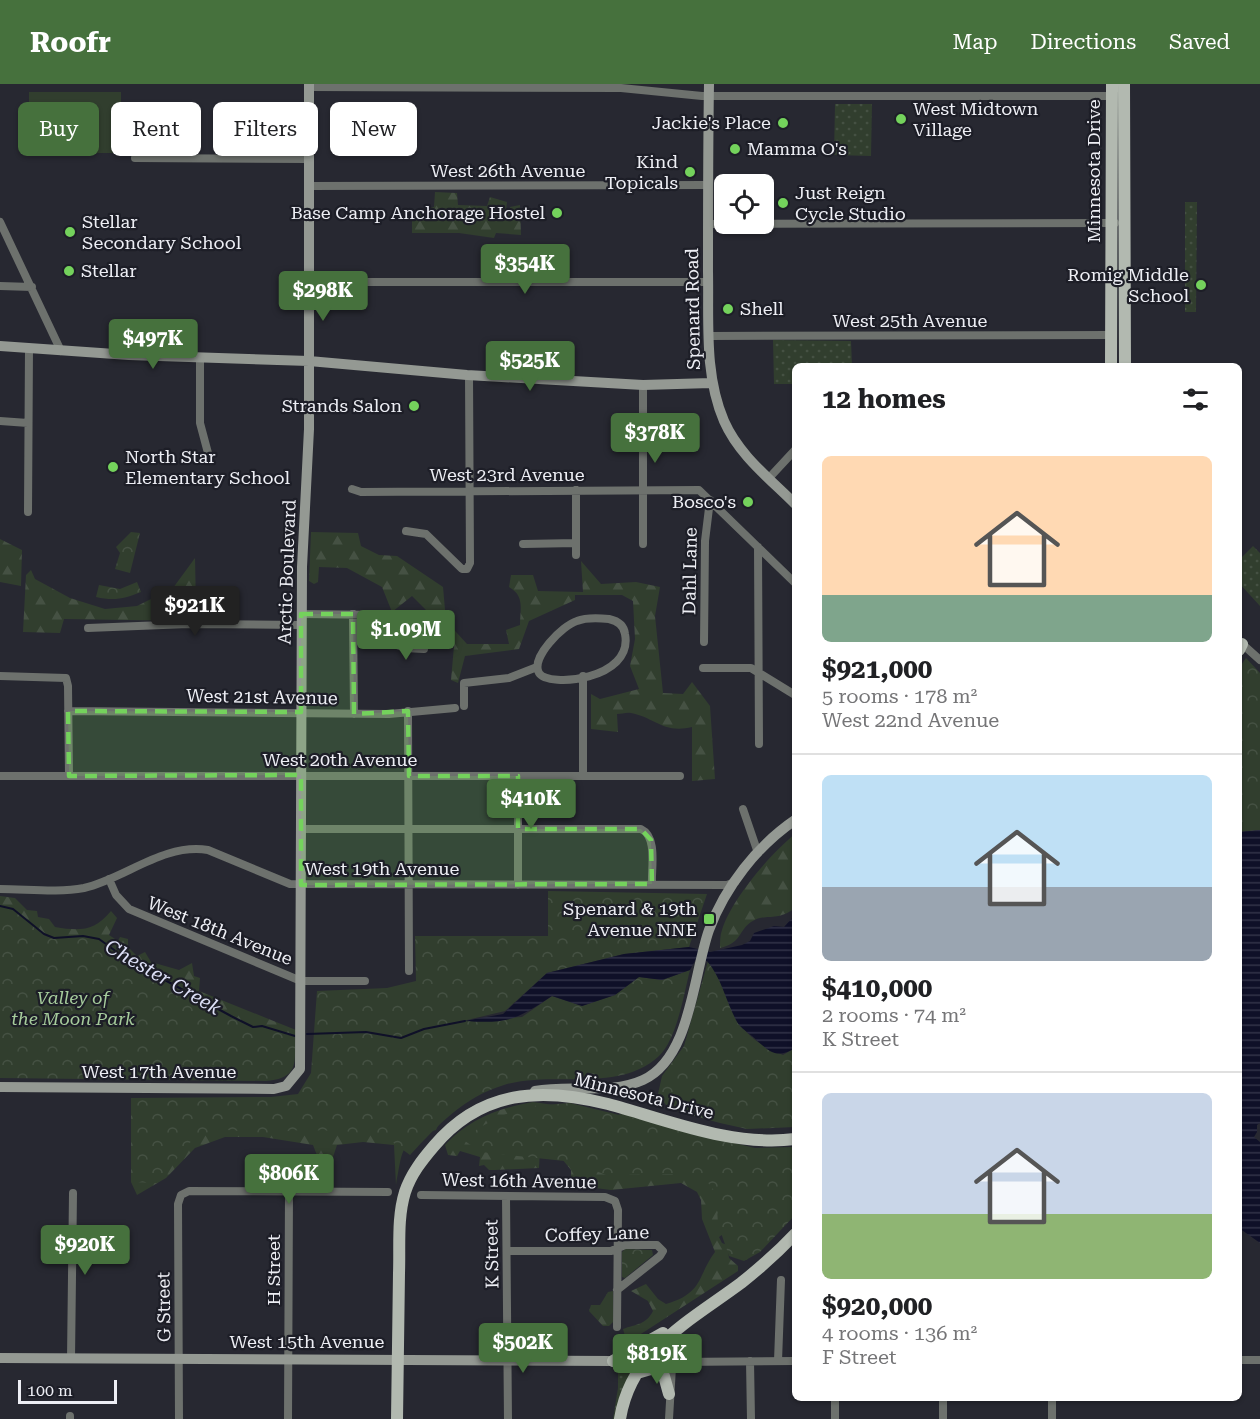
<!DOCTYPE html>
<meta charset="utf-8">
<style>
:root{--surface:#fff;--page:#f6f6f6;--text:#202124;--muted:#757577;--line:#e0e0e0;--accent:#46713d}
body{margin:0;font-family:"Roboto Serif",serif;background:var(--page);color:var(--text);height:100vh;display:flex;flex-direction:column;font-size:22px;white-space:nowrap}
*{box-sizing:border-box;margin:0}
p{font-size:20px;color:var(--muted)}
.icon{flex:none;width:33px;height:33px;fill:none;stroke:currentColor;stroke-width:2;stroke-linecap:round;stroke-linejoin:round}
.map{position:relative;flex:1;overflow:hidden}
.details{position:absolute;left:792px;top:279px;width:450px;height:1038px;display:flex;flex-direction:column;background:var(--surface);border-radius:9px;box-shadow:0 2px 4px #0004}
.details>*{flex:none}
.guide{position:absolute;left:18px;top:18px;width:570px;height:54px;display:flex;gap:12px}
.controls{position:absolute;left:714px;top:90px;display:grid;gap:12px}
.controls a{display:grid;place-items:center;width:60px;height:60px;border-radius:9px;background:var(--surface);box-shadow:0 2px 4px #0004;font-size:30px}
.scale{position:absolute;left:18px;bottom:15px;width:99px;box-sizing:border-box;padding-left:6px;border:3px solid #edeef4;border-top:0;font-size:16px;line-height:21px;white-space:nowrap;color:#edeef4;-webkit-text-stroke:4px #1d1e27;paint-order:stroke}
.price{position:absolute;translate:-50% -51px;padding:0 14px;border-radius:6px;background:var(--accent);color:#fff;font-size:20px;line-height:39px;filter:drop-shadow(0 2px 3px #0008)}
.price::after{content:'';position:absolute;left:50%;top:36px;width:18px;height:14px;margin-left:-9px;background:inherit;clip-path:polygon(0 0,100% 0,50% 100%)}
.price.on{background:#222;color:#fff}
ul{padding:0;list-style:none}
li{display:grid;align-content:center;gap:12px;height:318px;padding:0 30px}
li+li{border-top:2px solid var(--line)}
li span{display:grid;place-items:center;height:186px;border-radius:9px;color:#555}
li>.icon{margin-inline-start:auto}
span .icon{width:108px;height:108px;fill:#fffc;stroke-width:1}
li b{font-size:26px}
h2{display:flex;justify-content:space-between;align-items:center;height:72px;padding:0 30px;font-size:26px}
.tag{padding:0 21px;border-radius:9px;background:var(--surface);box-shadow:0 2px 4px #0004;font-size:21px;line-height:54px}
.tag.on{background:var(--accent);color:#fff}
header{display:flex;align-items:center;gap:36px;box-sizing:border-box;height:84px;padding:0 30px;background:var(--accent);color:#fff}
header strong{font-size:28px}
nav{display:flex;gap:33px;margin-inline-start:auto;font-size:21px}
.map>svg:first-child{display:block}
</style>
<header>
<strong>Roofr</strong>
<nav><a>Map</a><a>Directions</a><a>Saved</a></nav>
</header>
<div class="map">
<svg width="1260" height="1335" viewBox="0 0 1260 1335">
<defs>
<pattern id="grass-dots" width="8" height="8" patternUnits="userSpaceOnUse" patternTransform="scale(1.5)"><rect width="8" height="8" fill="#313e2e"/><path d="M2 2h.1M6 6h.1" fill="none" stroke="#455143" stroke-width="1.8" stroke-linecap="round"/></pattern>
<pattern id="forest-firs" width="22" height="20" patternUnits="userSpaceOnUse" patternTransform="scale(1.5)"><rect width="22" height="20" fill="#313e2e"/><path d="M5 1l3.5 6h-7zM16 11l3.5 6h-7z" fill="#455143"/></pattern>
<pattern id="park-crowns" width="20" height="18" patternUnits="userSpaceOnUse" patternTransform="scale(1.5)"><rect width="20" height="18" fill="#313e2e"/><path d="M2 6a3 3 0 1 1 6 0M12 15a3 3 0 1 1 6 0" fill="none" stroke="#455143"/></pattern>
<pattern id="water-rules" width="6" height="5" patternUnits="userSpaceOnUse" patternTransform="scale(1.5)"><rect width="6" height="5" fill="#0f1028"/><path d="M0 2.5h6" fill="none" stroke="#323348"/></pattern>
</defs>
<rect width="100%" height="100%" fill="#272831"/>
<path fill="url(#grass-dots)" d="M835,20H872L871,72L834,71Z
M1185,118H1197L1196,228H1185Z
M773,256L851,257L852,282H795V300H774Z
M1253,462L1260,469V522L1239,499V476Z
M665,1250L616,1335H613L618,1304V1278Z"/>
<path fill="url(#forest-firs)" d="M435,108L457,109L458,121L487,122L490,113L507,118L506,126L509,127L510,123L520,121L521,151L496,149L494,154L459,149H412V127L434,123Z
M311,448L358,449L361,462L379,471L397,472L443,503L446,537L467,560H509L506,546L520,541C520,525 525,512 509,503L511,491H533L538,507L583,508L581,477L601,500L636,498L660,503L655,532L663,609L683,610L692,598L710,622L715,695L692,697V643C663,650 654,633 631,629C627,628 621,630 617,630L618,648L591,645V610L600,615L639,605L630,582L635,555L633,517L622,511H575V516L529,537L519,565L465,572L458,599L451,596L454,562L444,557L446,546L412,512L392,528L382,503L347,484L319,483L318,498L314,500L309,497Z
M0,455L22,466L21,502L0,498Z
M195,474L196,523L189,537L64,535L60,549L23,548L26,491L31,486L35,495L70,514L105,525L137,522L173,504Z
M795,750V824C775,839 767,828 751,838C738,847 742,859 720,864C720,858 720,851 722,846C731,816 771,769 795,750Z
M0,812L15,814L27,826L37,827L38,833L49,835L55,843C79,847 94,848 111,827L117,834L109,851L118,857L120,853L128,855V863L137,872L145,868L151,878L179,886L192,879L194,892L200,894L199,907L296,946L295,957L272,955L0,840Z
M131,1016L443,1031L436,1046C399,1058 403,1065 396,1101L394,1061L363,1058L337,1061L333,1073L318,1074L313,1061L263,1053H225L195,1064L166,1094L137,1111L131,1098Z
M533,1018L554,1021L595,1036L622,1030L673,1042L720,1066L752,1163L747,1176L740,1174L726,1148L719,1153L722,1159L727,1161L729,1174L738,1182V1187L627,1259L623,1245C636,1240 646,1241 653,1227L648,1217L631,1207L646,1200L658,1215L666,1220C704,1209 697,1192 715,1168L702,1135L701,1116L697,1108L681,1099L611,1106L571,1101V1086L558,1070L540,1066L539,1084L495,1086H489L484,1081L479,1082L480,1073L460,1067L457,1072L448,1071L445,1061C469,1035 499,1024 533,1018Z
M613,1207V1238L609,1242H603L589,1227L591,1221H600L608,1208Z
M537,1239H559L557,1267L545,1268L550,1259Z"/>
<path fill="url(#park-crowns)" d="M131,448L140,449L130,489L115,485L120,469L116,463Z
M137,498L141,508C124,515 114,517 96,513L99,501L120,505Z
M1246,574L1260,589V746L1239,748V584Z
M548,807L707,810L689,863L624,870L547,889L505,927L467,936L522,933L552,912L582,922L615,911L639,893L662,896L690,886C684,909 677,955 659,972C618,1010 553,986 504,1001C464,1013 438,1041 410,1071L384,1052L344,1047L301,1046L264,1049L227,1046L197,1050L157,1099L131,1098V1014L271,1013L298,1010L311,989L317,907L387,904L416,897L415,852H548Z
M0,822L13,825L44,850L54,854L83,852L99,855L128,876L231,932L253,943L295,952C295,979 299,994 266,997L0,994Z
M708,877C740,918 724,948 783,971L795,964V1043L747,1045L720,1039L669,1025L658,1010L662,992L684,962Z
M570,1019L755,1064L795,1063V1131L760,1168L744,1177L729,1172L718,1140L716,1109L705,1095L675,1090L606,1091L574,1078L481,1068L462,1055C504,1027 520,1022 570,1019Z
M625,1165L652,1166L653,1171L625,1194L622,1193V1168Z"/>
<path fill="#313e2e" d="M29,8H121V69H29Z"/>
<path fill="url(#water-rules)" d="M1260,746V1039L1257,1041V1048L1254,1053L1260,1058V1159L1239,1144V748Z
M795,831V964C775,977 767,965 752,952C746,947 739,943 736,936C725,915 722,895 707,877L696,875L690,886L662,896L639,893L615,911L582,922L552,912C516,936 508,940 464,937L503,930L547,889L624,870L689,863L710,868L742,861L750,857L754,849L774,842L784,843Z"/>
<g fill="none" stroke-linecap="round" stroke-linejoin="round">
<path stroke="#0f1028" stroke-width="2" d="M0,822L13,825L44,850L54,854L83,852L99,855L128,876L231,932L253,943L262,942L295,952
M307,950L366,948L401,954L424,945L465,937"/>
<path stroke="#6d716d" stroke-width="8" d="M309,3L621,4L702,12H1113
M135,74L308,75
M308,102L708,101
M0,138L61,267
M708,140L1115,139
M308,198H708
M0,202L32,203
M709,252L1112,251
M200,273V339L208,369
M643,301V460
M0,337L28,339
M769,394L795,366
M352,405L361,408L699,406L795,499
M576,406V471
M28,428L29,264
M406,447L426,450L462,485H467L470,479L469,291
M523,460L576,459
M758,463L759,660
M301,530L390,531L394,536L397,561L405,564L424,565
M353,530L354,630
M609,535C618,537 624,541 625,550C634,596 548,604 539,589C530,574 563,541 577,537C587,533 599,534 609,535Z
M88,544L188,540L301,541
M704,558L705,457L710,416
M1240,558L1260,576
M703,584H751L795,611
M0,592L66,594L68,602L69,692
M583,592V692
M464,622V599L509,594L537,583
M68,627L389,630L455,624
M408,627L409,887
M0,692H680
M518,692V801
M743,725L758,769
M301,745H641C658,753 651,785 652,800
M109,795L116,811L129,825L301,897H365
M0,805C27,805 58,809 84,804C126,794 163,759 208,766L290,800L727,801L735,798
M421,1111L605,1113L615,1117L618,1126L617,1243
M506,1113L508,1335
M507,1167H611L625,1161H657L663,1167L660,1172L617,1206
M71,1275L73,1109
M1239,1276H1260
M750,1277L751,1335
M778,1277L781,1196
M70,1332V1335
M179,1335L178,1120L181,1111L189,1107L388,1108
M288,1335L289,1108
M669,1335L672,1283L675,1278L795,1277
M835,1335V1314
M943,1335V1314
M1052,1335V1314"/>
<path stroke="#949993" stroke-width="10" d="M709,0C708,63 708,125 708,188C709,238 704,290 724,337C739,371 769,394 795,420
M0,262L129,271L309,277L467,291L643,301L711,299
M0,1003L274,1005L286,1002L300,985L302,483L309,345V0
M535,1007C570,1000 610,1011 643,996C691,974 693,891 709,846C725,803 757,762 795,736
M0,1274L613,1277"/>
<path stroke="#b2b9b0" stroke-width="12" d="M1124,0L1125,282
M1111,282L1112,0
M1239,566L1242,560
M613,1277L663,1249
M653,1283L664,1292L669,1310
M637,1289L675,1278
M397,1335C398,1286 398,1238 399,1189C400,1162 397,1134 405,1108C411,1090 422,1076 434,1062C481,1006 541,1003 608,1020C668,1036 732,1063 795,1055
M620,1335C631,1266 690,1237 741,1199C760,1184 778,1168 795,1150"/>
</g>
<path fill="#74d25c" fill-opacity="0.2" stroke="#74d25c" stroke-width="4.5" stroke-dasharray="12 8" stroke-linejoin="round" d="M301,530H353L354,630L408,627L409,692H518V745H641L651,756L652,800L301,801V691L69,692L68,627L301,628Z"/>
<g fill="#74d25c" stroke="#1d1e27" stroke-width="2">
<circle cx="901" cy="35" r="6"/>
<circle cx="783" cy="39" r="6"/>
<circle cx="735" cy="65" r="6"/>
<circle cx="690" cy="88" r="6"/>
<circle cx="783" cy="119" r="6"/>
<circle cx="557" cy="129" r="6"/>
<circle cx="70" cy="148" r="6"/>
<circle cx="69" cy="187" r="6"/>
<circle cx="1201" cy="201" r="6"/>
<circle cx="728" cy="225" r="6"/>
<circle cx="414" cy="322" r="6"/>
<circle cx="113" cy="383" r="6"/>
<circle cx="748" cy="418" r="6"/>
<rect x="703" y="829" width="12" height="12" rx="3"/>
</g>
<g text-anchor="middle" stroke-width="4.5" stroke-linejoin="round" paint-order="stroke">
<g font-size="18" fill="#edeef4" stroke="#1d1e27" text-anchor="start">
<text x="913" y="31">West Midtown<tspan x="913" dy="21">Village</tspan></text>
<text x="771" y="45" text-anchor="end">Jackie's Place</text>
<text x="747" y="71">Mamma O's</text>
<text x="678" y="84" text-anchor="end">Kind<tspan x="678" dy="21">Topicals</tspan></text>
<text x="795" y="115">Just Reign<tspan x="795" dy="21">Cycle Studio</tspan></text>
<text x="545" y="135" text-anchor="end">Base Camp Anchorage Hostel</text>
<text x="82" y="144">Stellar<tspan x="82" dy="21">Secondary School</tspan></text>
<text x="81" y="193">Stellar</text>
<text x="1189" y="197" text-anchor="end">Romig Middle<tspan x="1189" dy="21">School</tspan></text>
<text x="740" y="231">Shell</text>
<text x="402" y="328" text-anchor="end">Strands Salon</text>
<text x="125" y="379">North Star<tspan x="125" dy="21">Elementary School</tspan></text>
<text x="736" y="424" text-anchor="end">Bosco's</text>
<text x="697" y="831" text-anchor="end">Spenard &amp; 19th<tspan x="697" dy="21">Avenue NNE</tspan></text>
</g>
<g font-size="18" fill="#edeef4" stroke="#1d1e27">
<text x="508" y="93">West 26th Avenue</text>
<text transform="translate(1094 87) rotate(-90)" y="6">Minnesota Drive</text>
<text transform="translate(693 225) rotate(-91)" y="6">Spenard Road</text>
<text x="910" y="243">West 25th Avenue</text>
<text x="507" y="397">West 23rd Avenue</text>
<text transform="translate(690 487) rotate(-89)" y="6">Dahl Lane</text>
<text transform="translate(287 488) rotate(-88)" y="6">Arctic Boulevard</text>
<text transform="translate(262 613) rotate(1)" y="6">West 21st Avenue</text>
<text x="340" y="682">West 20th Avenue</text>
<text x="382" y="791">West 19th Avenue</text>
<text transform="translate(220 847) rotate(22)" y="6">West 18th Avenue</text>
<text x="159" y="994">West 17th Avenue</text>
<text transform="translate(644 1012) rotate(14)" y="6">Minnesota Drive</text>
<text transform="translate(519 1097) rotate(1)" y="6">West 16th Avenue</text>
<text transform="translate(597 1150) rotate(-2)" y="6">Coffey Lane</text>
<text transform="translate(492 1170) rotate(-91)" y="6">K Street</text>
<text transform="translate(274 1186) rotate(-90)" y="6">H Street</text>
<text transform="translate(164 1223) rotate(-91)" y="6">G Street</text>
<text x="307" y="1264">West 15th Avenue</text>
</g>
<g font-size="18" font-style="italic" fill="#a6cc9c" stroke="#1d1e27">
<text x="73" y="920">Valley of<tspan x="73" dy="21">the Moon Park</tspan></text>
</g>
<g font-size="20" font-style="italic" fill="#dcdff6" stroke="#1d1e27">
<text transform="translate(163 893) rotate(30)" y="7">Chester Creek</text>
</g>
</g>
</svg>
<div class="controls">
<a><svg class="icon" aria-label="locate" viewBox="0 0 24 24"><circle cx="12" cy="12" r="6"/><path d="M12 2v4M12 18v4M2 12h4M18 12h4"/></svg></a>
</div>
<div class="scale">100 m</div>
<b class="price" style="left:525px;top:211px">$354K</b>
<b class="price" style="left:323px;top:238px">$298K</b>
<b class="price" style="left:153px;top:286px">$497K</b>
<b class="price" style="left:530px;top:308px">$525K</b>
<b class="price" style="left:655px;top:380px">$378K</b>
<b class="price on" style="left:195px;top:553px">$921K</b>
<b class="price" style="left:406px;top:577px">$1.09M</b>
<b class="price" style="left:531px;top:746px">$410K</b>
<b class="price" style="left:289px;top:1121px">$806K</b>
<b class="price" style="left:85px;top:1192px">$920K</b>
<b class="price" style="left:523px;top:1290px">$502K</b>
<b class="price" style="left:657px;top:1301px">$819K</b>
<div class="guide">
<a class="tag on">Buy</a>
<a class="tag">Rent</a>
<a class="tag">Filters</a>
<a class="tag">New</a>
</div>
<section class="details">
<h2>12 homes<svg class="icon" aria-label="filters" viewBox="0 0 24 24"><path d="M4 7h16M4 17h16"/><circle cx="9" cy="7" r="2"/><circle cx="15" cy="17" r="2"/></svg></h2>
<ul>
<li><span style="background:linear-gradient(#ffd9b3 75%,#7fa58c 0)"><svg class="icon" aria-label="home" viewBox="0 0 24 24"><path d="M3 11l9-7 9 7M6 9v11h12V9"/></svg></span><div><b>$921,000</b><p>5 rooms · 178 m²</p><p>West 22nd Avenue</p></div></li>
<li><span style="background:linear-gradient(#bfe0f5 60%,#9aa5b1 0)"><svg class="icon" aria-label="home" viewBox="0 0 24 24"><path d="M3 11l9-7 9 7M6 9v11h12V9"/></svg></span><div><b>$410,000</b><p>2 rooms · 74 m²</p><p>K Street</p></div></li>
<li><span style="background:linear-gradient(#c9d6e8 65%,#8fb573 0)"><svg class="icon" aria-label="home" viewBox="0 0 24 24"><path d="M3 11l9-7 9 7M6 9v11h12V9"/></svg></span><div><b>$920,000</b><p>4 rooms · 136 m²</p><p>F Street</p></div></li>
</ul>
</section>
</div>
